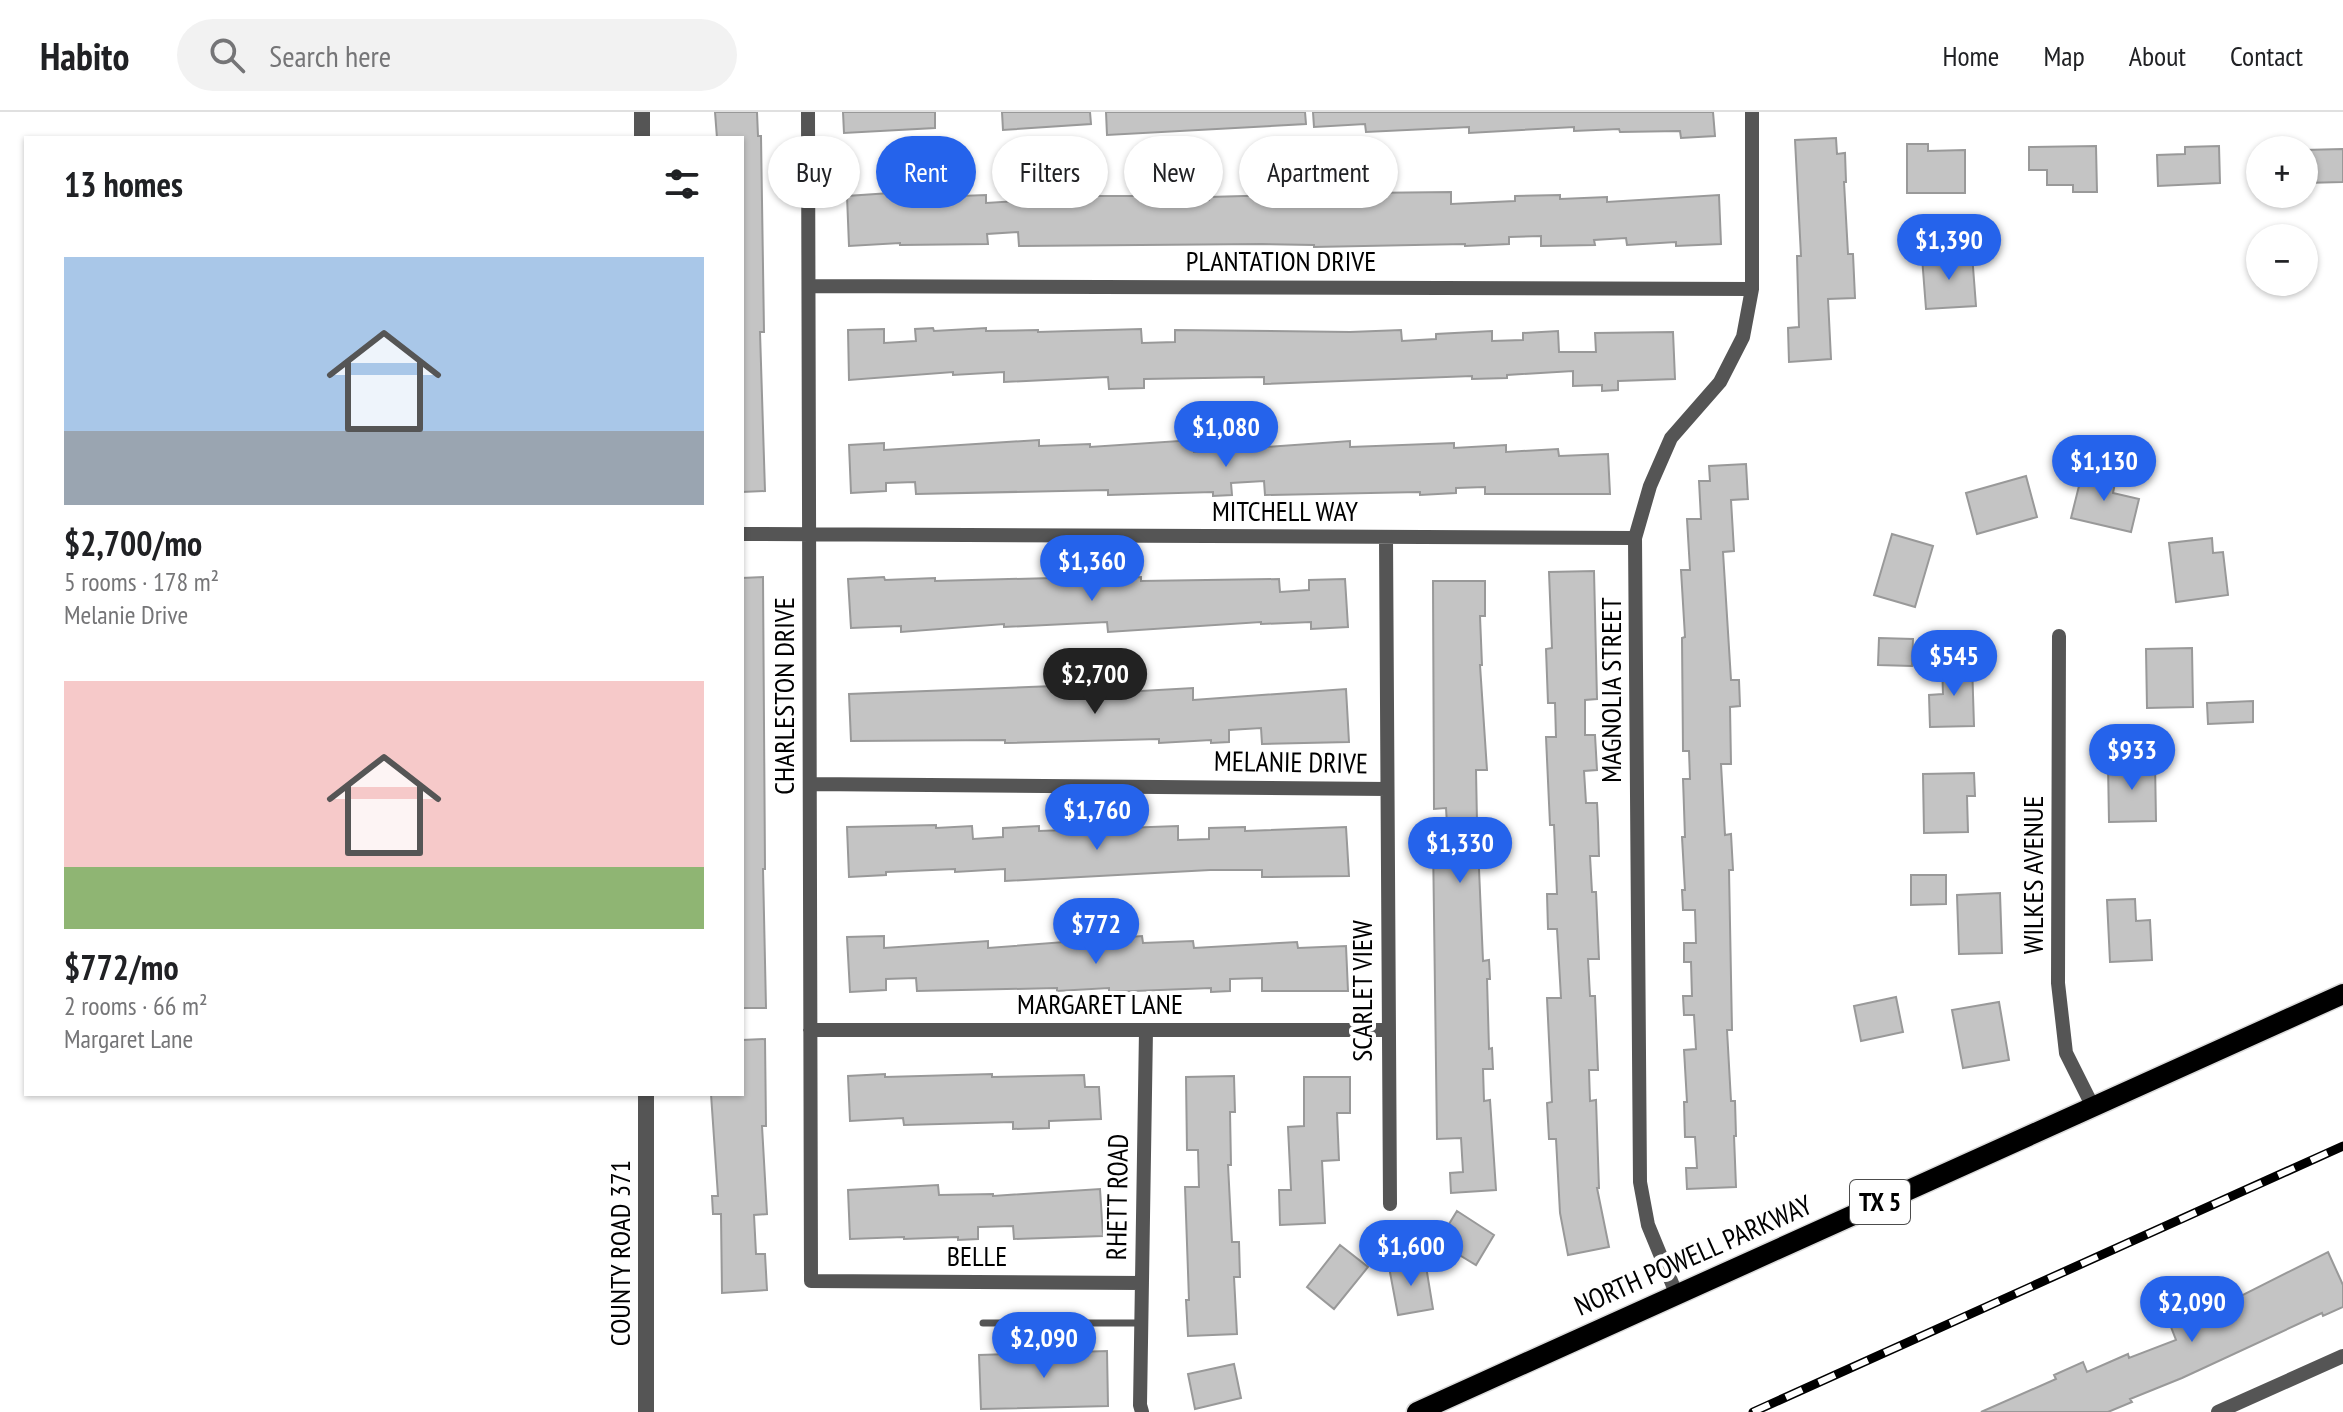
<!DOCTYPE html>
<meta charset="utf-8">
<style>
:root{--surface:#fff;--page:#f2f2f2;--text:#202124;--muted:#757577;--line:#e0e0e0;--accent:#2563eb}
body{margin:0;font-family:"PT Sans Narrow",sans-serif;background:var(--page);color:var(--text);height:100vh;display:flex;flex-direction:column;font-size:30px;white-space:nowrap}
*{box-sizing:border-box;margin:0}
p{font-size:26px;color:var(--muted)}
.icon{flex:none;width:44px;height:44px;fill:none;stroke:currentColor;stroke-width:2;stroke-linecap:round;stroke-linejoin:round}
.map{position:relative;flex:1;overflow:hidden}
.panel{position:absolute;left:24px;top:24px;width:720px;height:960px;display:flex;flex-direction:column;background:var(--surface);border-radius:0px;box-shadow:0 2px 6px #0004}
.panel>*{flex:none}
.hud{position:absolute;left:768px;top:24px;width:760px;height:72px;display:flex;gap:16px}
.controls{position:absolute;left:2246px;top:24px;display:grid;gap:16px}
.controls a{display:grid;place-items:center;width:72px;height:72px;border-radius:50%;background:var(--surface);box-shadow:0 2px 6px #0004;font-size:40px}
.price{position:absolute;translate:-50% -68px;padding:0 18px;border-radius:28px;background:var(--accent);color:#fff;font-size:26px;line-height:52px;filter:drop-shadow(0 2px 4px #0008)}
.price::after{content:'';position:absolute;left:50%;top:48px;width:24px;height:18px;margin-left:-12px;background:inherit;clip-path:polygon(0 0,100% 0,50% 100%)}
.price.selected{background:#222;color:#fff}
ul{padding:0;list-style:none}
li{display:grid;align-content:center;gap:16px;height:424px;padding:0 40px}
li span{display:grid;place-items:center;height:248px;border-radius:0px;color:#555}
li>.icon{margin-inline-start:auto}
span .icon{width:144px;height:144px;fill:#fffc;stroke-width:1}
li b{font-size:34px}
h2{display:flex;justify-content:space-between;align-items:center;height:96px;padding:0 40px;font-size:34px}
.pill{padding:0 28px;border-radius:36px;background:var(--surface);box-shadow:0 2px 6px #0004;font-size:28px;line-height:72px}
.pill.selected{background:var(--accent);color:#fff}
header{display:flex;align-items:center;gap:48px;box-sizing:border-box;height:112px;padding:0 40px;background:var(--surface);border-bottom:2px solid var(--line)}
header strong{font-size:38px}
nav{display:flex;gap:44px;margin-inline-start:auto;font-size:28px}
.search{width:560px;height:72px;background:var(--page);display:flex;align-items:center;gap:20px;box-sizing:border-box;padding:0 28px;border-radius:44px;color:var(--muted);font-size:30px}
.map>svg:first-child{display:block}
</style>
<header>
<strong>Habito</strong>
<div class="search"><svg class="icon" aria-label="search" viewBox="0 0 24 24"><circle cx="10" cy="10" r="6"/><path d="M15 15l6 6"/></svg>Search here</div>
<nav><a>Home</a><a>Map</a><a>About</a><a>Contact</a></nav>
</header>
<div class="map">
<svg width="2343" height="1300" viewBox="0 0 2343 1300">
<rect width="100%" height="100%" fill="#fff"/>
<path fill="#c4c4c4" stroke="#999" stroke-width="2" d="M715,0H757L758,24H761L764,220H760L765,379L742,380V26H717Z
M843,0H935V16L844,21Z
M1002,0H1090L1091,12L1003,18Z
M1106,0H1305L1306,12L1107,23Z
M1313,0H1713L1715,24L1681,26L1680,19L1620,20L1619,17L1574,19V15L1469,21V15L1366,20L1365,12L1314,15Z
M1836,26L1837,42L1845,41L1846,70H1844L1848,142H1853L1855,186L1828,187L1831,247L1789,250L1788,216L1799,215L1797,144H1801L1795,28Z
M1907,32H1928V39L1965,38V81H1907Z
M2096,34L2097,80H2073V73H2047V58H2029V35Z
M2219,34L2220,71L2158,74L2157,43L2185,42V35Z
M2343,37V70L2304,71V38Z
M934,78V85L986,83V91L1054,87V80H1090V84H1142V90L1209,88V85L1244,84H1297V91L1364,88L1363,81L1451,80V92L1515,89V84L1560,83V87L1607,85V90L1719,83L1721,132L1676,134V130L1627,133L1626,126L1594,128L1595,133L1541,134V124L1509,125V132L1465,134V132L1314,135V133L1262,132L1019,134L1018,120L987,122L988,132L900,133V131L849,134L847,84Z
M1972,142L1976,194L1926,197L1922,145Z
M933,216L934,219L986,216V219L1038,218V220L1141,217L1142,231L1175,230V218L1350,220L1401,218L1402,229L1436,227V222L1492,219V229L1523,228V221L1558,219L1559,240H1596L1595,221L1673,220L1675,267L1618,269V278L1602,279V273L1573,274V259L1507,263V266L1472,267V264L1264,272V265L1144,267V276L1109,277L1108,265L1004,270V260L953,263V260L849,268L848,218L884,217V231L916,229L915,217Z
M1039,328V334L1090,332V335L1194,328V340L1350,329V335L1454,331V336L1506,333V340L1558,337L1559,344L1608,342L1610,382H1485V375L1456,376V381L1420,383V380L1265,383L1264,369L1231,371L1232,383L1213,384V380L1108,383V378L916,382L915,370L886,371V379L851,381L849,333L884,331V338Z
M1746,352L1748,387L1731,388L1734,439L1723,440L1731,568H1739L1740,594L1730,595L1731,652H1721L1725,723L1731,722L1733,758H1729L1732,918H1727L1731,989H1735L1736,1024H1734L1736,1075L1687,1077L1686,1056H1697L1695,1025H1685L1684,990H1687L1684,938L1696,937L1694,903H1684L1683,884H1692L1691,850H1684V831H1696L1695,798H1683L1682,778H1685L1682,725H1685L1683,667H1690L1689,639H1683L1682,526L1685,525L1681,458H1690L1687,407H1701L1699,369H1710L1709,354Z
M2083,358L2116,366L2113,381L2139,387L2131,420L2071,406Z
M2026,364L2037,405L1977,422L1966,381Z
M1892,422L1933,434L1915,495L1874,483Z
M2212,426L2213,441L2223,440L2228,483L2176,490L2169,431Z
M1594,459L1597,587L1585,588V623H1595L1597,658L1584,659L1586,691H1597L1598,711L1599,744H1590L1592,780H1596L1599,847H1588L1590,884H1595L1598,958H1589L1590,989L1596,988L1599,1076H1597L1609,1135L1568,1143L1560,1101L1556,1027H1549L1547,991L1552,990L1547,886H1561L1557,817H1548L1547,782H1557L1554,713H1550L1546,625H1556L1555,591H1548L1546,537L1552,536L1549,460Z
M763,465L765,757H763L766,896H742V466Z
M884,465L885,468L935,466V469L1090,465V468L1141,465V469L1279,467L1280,480L1309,478V468L1345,467L1348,515L1311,517V510L1261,512V510L1108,520L1107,510L1004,515V512L901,520V514L851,516L848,467Z
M1433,469H1485V504H1480L1482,553H1480L1487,658H1476L1477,711L1483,849L1489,848L1490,867H1487L1489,937L1492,936L1493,957H1483L1484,989L1490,988L1496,1078L1451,1081L1450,1061L1463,1060L1461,1026L1437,1027L1433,729H1448L1446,696L1434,697Z
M1879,526L1913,527L1912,554L1878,553Z
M2192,536L2193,595L2147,596L2146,537Z
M1972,551L1974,614L1930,615L1929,583L1943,582L1942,552Z
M1077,568L1078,580L1106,579V575L1141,573V579L1193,576V588L1346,577L1349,630L1262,632L1261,616L1229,618V630L1211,631V628L1159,631V627L1005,631V628L851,629L849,582L1054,574V569Z
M2253,589V610L2208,612L2207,591Z
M2155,650L2156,709L2109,710L2108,652Z
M1974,661L1975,684H1967L1968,720L1924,721L1923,662Z
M936,713V716L972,714L973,727L1003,725V716L1039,714V719L1178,714V728L1209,727V716L1245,715V719L1346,715L1349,764L1262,765V758H1210L1005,769V757L955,760V757L886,760V763L849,765L847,715Z
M1911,763H1946V792L1911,793Z
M2000,781L2002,841L1959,842L1957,783Z
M2135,787L2136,809L2150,808L2152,848L2110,850L2107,788Z
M884,824V836L988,829V836L1142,824L1143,831L1193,829L1194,836L1297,830L1298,836L1346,834L1348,879H1262V866L1230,867V879L1211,880V876L1109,880V876L1057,879V876L917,879L916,866L886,867V878L850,880L847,825Z
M1896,885L1903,920L1861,929L1854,894Z
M1999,890L2009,948L1963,956L1952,898Z
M765,927L766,1014H762L767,1102L754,1103L756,1142H765L767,1178L722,1181L721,1102H713L712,1084H718L711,982H742V928Z
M885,962V965L992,962V965L1084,963L1085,975H1099L1101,1007L1049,1009V1016L1013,1017V1010L904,1013L903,1006L850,1009L848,964Z
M1234,964L1235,1000H1230L1231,1053H1228L1232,1130H1239L1240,1165H1234L1237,1222L1188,1224L1186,1188H1189L1185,1075H1199L1198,1038H1187L1186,965Z
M1304,965H1350V1001H1337L1339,1048L1322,1049L1325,1111L1280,1113L1279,1078H1291L1288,1015L1304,1014Z
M938,1073L939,1083L993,1082V1084L1100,1077L1103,1124L1014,1127L1013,1114L978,1115V1127L958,1128V1125L904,1127V1125L850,1127L848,1078Z
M1457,1099L1494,1123L1476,1153L1438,1130Z
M1340,1133L1368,1155L1334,1197L1307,1175Z
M2328,1140L2343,1173V1195L2323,1204L2322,1201L2182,1266L2130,1287L2132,1290L2108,1300H1981L2056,1267L2054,1263L2083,1250L2087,1260L2128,1242L2129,1246L2176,1228L2171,1215L2212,1197L2210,1193L2239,1180L2241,1184Z
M1425,1148L1433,1197L1398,1203L1389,1155Z
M1107,1239L1108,1294L981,1297L979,1243Z
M1234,1252L1241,1286L1195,1297L1188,1262Z"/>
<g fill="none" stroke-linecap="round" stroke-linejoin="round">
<g stroke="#dbdbdb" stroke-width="23">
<path id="primary" d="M1417,1300L2343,882"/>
</g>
<path stroke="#555" stroke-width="7" d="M983,1211H1142"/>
<path stroke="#555" stroke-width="14" d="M808,0L811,1169L1142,1171
M809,174L1752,177
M742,422L1635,426
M1386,425L1390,1092
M2059,524L2058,871L2066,941L2093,995
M810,672L1387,677
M810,918H1389
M1676,1181L1648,1113L1640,1070L1635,426L1650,374L1671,326L1720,270L1743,225L1752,177V0
M1142,1300L1140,1293L1146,918
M2218,1300L2343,1244"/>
<path stroke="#555" stroke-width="16" d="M642,0V26
M646,982V1300"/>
<use href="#primary" stroke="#000" stroke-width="20"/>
<g stroke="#000" stroke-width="9">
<path id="rail" d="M1753,1300L2343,1034"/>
</g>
<use href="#rail" stroke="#fff" stroke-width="6" stroke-dasharray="18" stroke-linecap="butt"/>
</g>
<g text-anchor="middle" stroke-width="8" stroke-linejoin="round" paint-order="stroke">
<rect fill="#fff" stroke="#4c4c4c" stroke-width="2" x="1850" y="1068" width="60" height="44" rx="6"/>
<g font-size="26" font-weight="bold" fill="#000">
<text x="1880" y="1099">TX 5</text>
</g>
<g font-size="28" fill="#000" stroke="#fff">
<text x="1281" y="159">PLANTATION DRIVE</text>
<text x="1285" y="409">MITCHELL WAY</text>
<text transform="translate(1611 578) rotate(-90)" y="10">MAGNOLIA STREET</text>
<text transform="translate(784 584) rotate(-90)" y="10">CHARLESTON DRIVE</text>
<text transform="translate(1291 650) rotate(1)" y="10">MELANIE DRIVE</text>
<text transform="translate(2033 763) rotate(-90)" y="10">WILKES AVENUE</text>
<text transform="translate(1362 879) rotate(-90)" y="10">SCARLET VIEW</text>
<text x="1100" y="902">MARGARET LANE</text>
<text transform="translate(1117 1085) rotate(-89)" y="10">RHETT ROAD</text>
<text transform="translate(620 1141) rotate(-90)" y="10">COUNTY ROAD 371</text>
<text transform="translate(1693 1143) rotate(-24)" y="10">NORTH POWELL PARKWAY</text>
<text x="977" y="1154">BELLE</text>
</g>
</g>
</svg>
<div class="controls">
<a>+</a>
<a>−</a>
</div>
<b class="price" style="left:1949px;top:170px">$1,390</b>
<b class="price" style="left:1226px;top:357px">$1,080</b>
<b class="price" style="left:2104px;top:391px">$1,130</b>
<b class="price" style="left:1092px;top:491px">$1,360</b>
<b class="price" style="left:1954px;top:586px">$545</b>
<b class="price selected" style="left:1095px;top:604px">$2,700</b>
<b class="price" style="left:2132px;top:680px">$933</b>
<b class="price" style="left:1097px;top:740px">$1,760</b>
<b class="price" style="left:1460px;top:773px">$1,330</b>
<b class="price" style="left:1096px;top:854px">$772</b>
<b class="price" style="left:1411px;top:1176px">$1,600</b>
<b class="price" style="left:2192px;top:1232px">$2,090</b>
<b class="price" style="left:1044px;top:1268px">$2,090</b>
<div class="hud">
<a class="pill">Buy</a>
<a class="pill selected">Rent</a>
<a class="pill">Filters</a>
<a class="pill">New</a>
<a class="pill">Apartment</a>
</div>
<section class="panel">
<h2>13 homes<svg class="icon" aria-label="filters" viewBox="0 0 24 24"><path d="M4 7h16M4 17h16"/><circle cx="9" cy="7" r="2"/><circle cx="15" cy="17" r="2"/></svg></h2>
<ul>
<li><span style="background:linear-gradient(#a9c7e8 70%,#9aa5b1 0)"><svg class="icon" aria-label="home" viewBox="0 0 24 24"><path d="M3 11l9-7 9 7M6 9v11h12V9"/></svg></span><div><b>$2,700/mo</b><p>5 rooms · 178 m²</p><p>Melanie Drive</p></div></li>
<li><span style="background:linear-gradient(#f6c9c9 75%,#8fb573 0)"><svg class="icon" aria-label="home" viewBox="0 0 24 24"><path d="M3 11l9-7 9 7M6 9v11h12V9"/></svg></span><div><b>$772/mo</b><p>2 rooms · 66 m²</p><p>Margaret Lane</p></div></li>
</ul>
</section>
</div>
